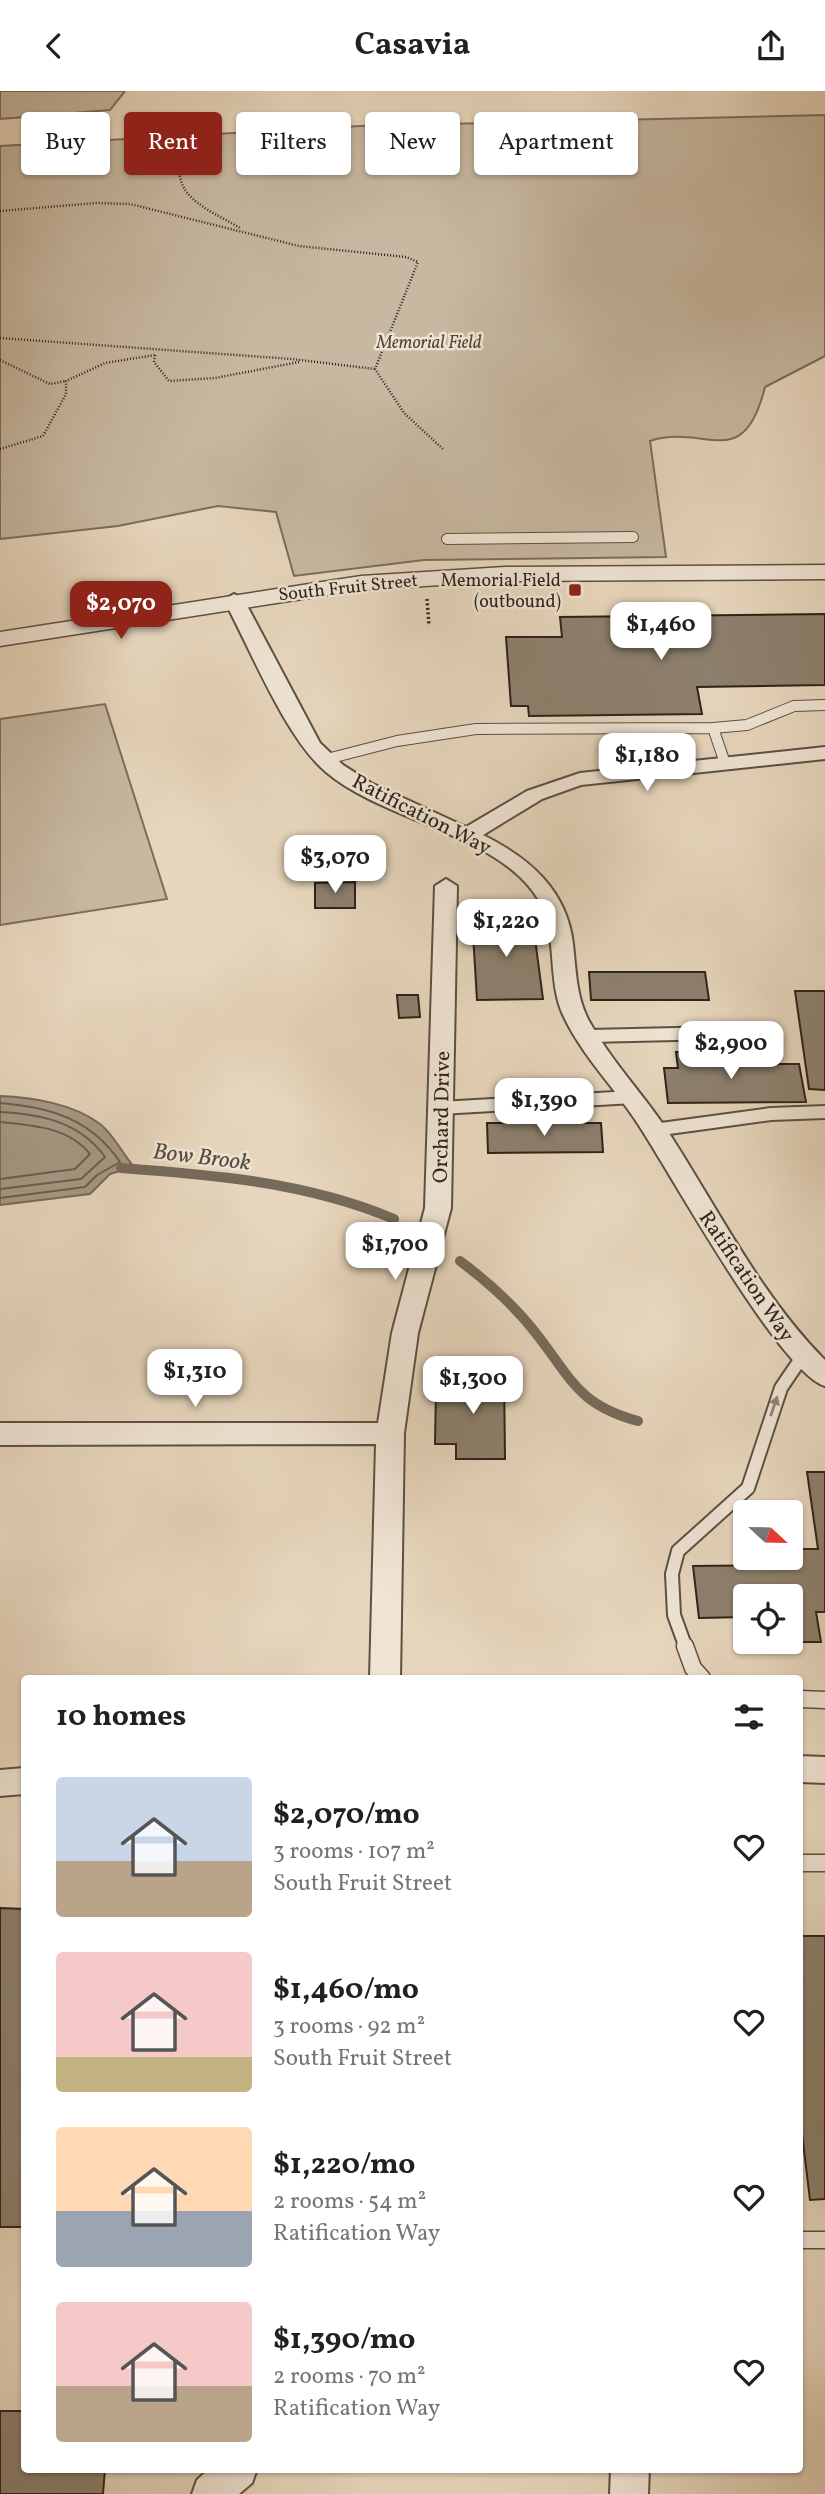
<!DOCTYPE html>
<meta charset="utf-8">
<style>
:root{--surface:#fff;--page:#f6f6f6;--text:#202124;--muted:#757577;--accent:#8f2418}
body{margin:0;font-family:Vollkorn,serif;background:var(--page);color:var(--text);height:100vh;display:flex;flex-direction:column;font-size:26px;white-space:nowrap}
*{box-sizing:border-box;margin:0}
p{font-size:23px;color:var(--muted)}
.icon{flex:none;width:38px;height:38px;fill:none;stroke:currentColor;stroke-width:2;stroke-linecap:round;stroke-linejoin:round}
.map{position:relative;flex:1;overflow:hidden}
.side{position:absolute;left:21px;top:1584px;width:782px;height:798px;display:flex;flex-direction:column;background:var(--surface);border-radius:7px;box-shadow:0 2px 5px #0004}
.side>*{flex:none}
.top-card{position:absolute;left:21px;top:21px;width:784px;height:63px;display:flex;gap:14px}
.needle{width:46px;rotate:112deg}
.fabs{position:absolute;left:733px;top:1409px;display:grid;gap:14px}
.fabs a{display:grid;place-items:center;width:70px;height:70px;border-radius:7px;background:var(--surface);box-shadow:0 2px 5px #0004;font-size:35px}
.price{position:absolute;translate:-50% -60px;padding:0 16px;border-radius:14px;background:#fff;color:#222;font-size:23px;line-height:46px;filter:drop-shadow(0 2px 4px #0008)}
.price::after{content:'';position:absolute;left:50%;top:42px;width:21px;height:16px;margin-left:-10px;background:inherit;clip-path:polygon(0 0,100% 0,50% 100%)}
.price.selected{background:var(--accent);color:#fff}
ul{padding:0;list-style:none}
li{display:flex;align-items:center;gap:21px;height:175px;padding:0 35px}
li span{display:grid;place-items:center;flex:none;width:196px;height:140px;border-radius:7px;color:#555}
li>.icon{margin-inline-start:auto}
span .icon{width:84px;height:84px;fill:#fffc;stroke-width:1}
li b{font-size:30px}
h2{display:flex;justify-content:space-between;align-items:center;height:84px;padding:0 35px;font-size:30px}
.tag{padding:0 24px;border-radius:7px;background:var(--surface);box-shadow:0 2px 5px #0004;font-size:24px;line-height:63px}
.tag.selected{background:var(--accent);color:#fff}
header{display:flex;justify-content:space-between;align-items:center;height:91px;padding:0 35px;background:var(--surface);font-size:32px;font-weight:700}
.map>svg:first-child{display:block}
</style>
<header><svg class="icon" aria-label="back" viewBox="0 0 24 24"><path d="M15 5l-7 7 7 7"/></svg>Casavia<svg class="icon" aria-label="share" viewBox="0 0 24 24"><path d="M12 15V3M7 8l5-5 5 5M5 13v7h14v-7"/></svg></header>
<div class="map">
<svg width="825" height="2403" viewBox="0 0 825 2403">
<rect width="100%" height="100%" fill="#e7d6bd"/>
<filter id="stains"><feTurbulence type="fractalNoise" baseFrequency=".00286" numOctaves="4"/><feColorMatrix values="0 0 0 0 .2 0 0 0 0 .09 0 0 0 0 .02 0 0 0 .5 -.17"/></filter>
<radialGradient id="worn" r=".72"><stop offset=".6" stop-color="#630" stop-opacity="0"/><stop offset="1" stop-color="#630" stop-opacity=".3"/></radialGradient>
<path fill="#c7b8a1" stroke="#7a6e5d" stroke-width="2" d="M0,0H125L110,19L0,28Z
M825,24V265L765,296C743,384 706,332 650,350L666,466L424,469L294,485L276,421L218,415L118,435L0,448V55L360,35Z
M105,613L167,808L0,834V628Z"/>
<path fill="#a79985" stroke="#766a5a" stroke-width="2" d="M0,1005C32,1006 74,1013 100,1033C113,1043 123,1063 134,1076L110,1083L90,1103L0,1114Z"/>
<g fill="none" stroke-linecap="round" stroke-linejoin="round">
<path stroke="#6a5e4f" stroke-width="2" d="M0,1012C50,1016 91,1028 120,1071L97,1084L85,1096L0,1107
M0,1021C41,1023 80,1031 105,1066L81,1088L0,1098
M0,1031C32,1034 68,1036 90,1063L75,1078L0,1088"/>
<path stroke="#766a5a" stroke-width="10" d="M121,1077C215,1084 306,1091 394,1128
M460,1170C488,1191 517,1217 538,1245C572,1289 579,1314 638,1330"/>
</g>
<path fill="#8d806e" stroke="#2c2319" stroke-width="2" d="M825,523V594L697,596L702,623L529,625L528,615H511L506,546H562L560,526Z
M355,791V817H315V792Z
M532,825L543,908L477,909L472,826Z
M589,881H705L709,909H591Z
M795,900H825V999L809,998Z
M397,904H418L420,926L399,927Z
M718,960L720,973H799L806,1011L668,1012L664,977H678L676,961Z
M487,1032H601L603,1061L488,1062Z
M453,1282H504L505,1368H456V1353H435L436,1300H454Z
M807,1381H825V1521H816L821,1551H800L794,1526H791V1505H746V1526L699,1527L693,1475L780,1474L779,1466H791V1458H818Z
M0,1817L24,1818V2136H0Z
M800,1845H825V2108L810,2109L800,2026Z
M0,2320H24V2378H105L103,2403H0Z"/>
<g fill="none" stroke-linecap="round" stroke-linejoin="round">
<g stroke="#5b5042" stroke-width="12">
<path id="service-far2" d="M447,448L633,446
M713,637L747,634L794,615L825,614
M323,669L397,650L476,638L713,637L725,672"/>
</g>
<g stroke="#5b5042" stroke-width="16">
<path id="service-far1" d="M589,945L766,941
M440,1017L633,1006
M654,1039L771,1023L825,1021
M686,1557L674,1524L672,1483L678,1460L748,1397L781,1297L802,1266"/>
</g>
<g stroke="#5b5042" stroke-width="19">
<path id="service" d="M685,1555L693,1577L702,1587
M800,1608L825,1609
M800,1772H825
M800,2149H825"/>
</g>
<g stroke="#5b5042" stroke-width="4">
<path id="minor" d="M234,503L244,509L320,652L343,674L371,692L466,736L527,700L580,682L825,656V668L581,694L542,708L483,744C529,767 567,799 573,853C576,879 576,906 589,930C611,970 644,1004 669,1042C718,1118 761,1205 825,1269V1295C779,1281 669,1079 636,1030C613,995 582,964 564,926C546,889 559,843 538,808C499,743 383,730 326,681C285,646 251,559 224,509Z
M446,788L457,795L451,1117L418,1242L404,1342L400,1587H370L376,1353L0,1354V1332H378L392,1242L425,1117L435,795Z
M800,1665L825,1666V1692L800,1691Z
M24,1677V1703L0,1705V1679Z
M209,2378H257L252,2392L239,2403H192L197,2389Z
M611,2378H649L648,2403H610Z"/>
</g>
<g stroke="#5b5042" stroke-width="3">
<path id="tertiary" d="M825,474V488L505,490L361,499L0,555V541L361,485L505,476Z"/>
</g>
<path stroke="#2c2319" stroke-width="2.5" stroke-dasharray="1 2" stroke-linecap="butt" d="M206,66L187,75L180,85C183,111 219,124 240,137
M0,120L96,112L130,113L299,155L406,166L418,171L375,278L404,322L443,358
M0,247L292,268L375,278
M155,264L154,271L169,290L215,287L299,271
M0,269L50,293L66,290
M0,358L43,345L66,303V290L105,272L155,264"/>
<path stroke="#2c2319" stroke-width="3.5" stroke-dasharray="2 2.5" stroke-linecap="butt" d="M427,508L429,535"/>
<use href="#service-far2" stroke="#efe4d4" stroke-width="10"/>
<use href="#service-far1" stroke="#efe4d4" stroke-width="12"/>
<use href="#service" stroke="#efe4d4" stroke-width="16"/>
<use href="#minor" fill="#efe4d4" fill-rule="evenodd"/>
<use href="#tertiary" fill="#efe4d4" fill-rule="evenodd"/>
</g>
<defs><path id="oneway-solid" d="M-6-.8H1V-3.2L6.5 0L1 3.2V.8H-6Z" transform="scale(1.75)"/></defs>
<use fill="#8e8476" href="#oneway-solid" transform="translate(774 1315) rotate(-71)"/>
<rect fill="#8f2418" stroke="#efe4d4" stroke-width="2.5" x="568" y="492" width="14" height="14" rx="3.5"/>
<g text-anchor="middle" stroke-width="5" stroke-linejoin="round" paint-order="stroke">
<g font-size="18" font-style="italic" fill="#53483b" stroke="#efe4d4">
<text x="429" y="257">Memorial Field</text>
</g>
<g font-size="18" fill="#2c2319" stroke="#efe4d4" text-anchor="end">
<text x="561" y="495">Memorial Field<tspan x="561" dy="21">(outbound)</tspan></text>
</g>
<g font-size="18" fill="#2c2319" stroke="#efe4d4">
<text transform="translate(348 496) rotate(-6)" y="6">South Fruit Street</text>
</g>
<g font-size="21" fill="#2c2319" stroke="#efe4d4">
<text transform="translate(422 723) rotate(27)" y="7">Ratification Way</text>
<text transform="translate(441 1026) rotate(-89)" y="7">Orchard Drive</text>
<text transform="translate(747 1185) rotate(56)" y="7">Ratification Way</text>
</g>
<g font-size="23" font-style="italic" fill="#574c3f" stroke="#efe4d4">
<text transform="translate(202 1065) rotate(7)" y="8">Bow Brook</text>
</g>
</g>
<rect width="100%" height="100%" filter="url(#stains)"/>
<rect width="100%" height="100%" fill="url(#worn)"/>
</svg>
<div class="fabs">
<a><svg class="needle" viewBox="-14 -14 28 28"><path d="M0-13l5 13h-10z" fill="#e53935"/><path d="M0 13l5-13h-10z" fill="#757577"/></svg></a>
<a><svg class="icon" aria-label="locate" viewBox="0 0 24 24"><circle cx="12" cy="12" r="6"/><path d="M12 2v4M12 18v4M2 12h4M18 12h4"/></svg></a>
</div>
<b class="price selected" style="left:121px;top:550px">$2,070</b>
<b class="price" style="left:661px;top:571px">$1,460</b>
<b class="price" style="left:647px;top:702px">$1,180</b>
<b class="price" style="left:335px;top:804px">$3,070</b>
<b class="price" style="left:506px;top:868px">$1,220</b>
<b class="price" style="left:731px;top:990px">$2,900</b>
<b class="price" style="left:544px;top:1047px">$1,390</b>
<b class="price" style="left:395px;top:1191px">$1,700</b>
<b class="price" style="left:195px;top:1318px">$1,310</b>
<b class="price" style="left:473px;top:1325px">$1,300</b>
<div class="top-card">
<a class="tag">Buy</a>
<a class="tag selected">Rent</a>
<a class="tag">Filters</a>
<a class="tag">New</a>
<a class="tag">Apartment</a>
</div>
<section class="side">
<h2>10 homes<svg class="icon" aria-label="filters" viewBox="0 0 24 24"><path d="M4 7h16M4 17h16"/><circle cx="9" cy="7" r="2"/><circle cx="15" cy="17" r="2"/></svg></h2>
<ul>
<li><span style="background:linear-gradient(#c9d6e8 60%,#b9a48a 0)"><svg class="icon" aria-label="home" viewBox="0 0 24 24"><path d="M3 11l9-7 9 7M6 9v11h12V9"/></svg></span><div><b>$2,070/mo</b><p>3 rooms · 107 m²</p><p>South Fruit Street</p></div><svg class="icon" aria-label="heart" viewBox="0 0 24 24"><path d="M12 20l-8-8c-3-5 5-10 8-4 3-6 11-1 8 4z"/></svg></li>
<li><span style="background:linear-gradient(#f6c9c9 75%,#c2b280 0)"><svg class="icon" aria-label="home" viewBox="0 0 24 24"><path d="M3 11l9-7 9 7M6 9v11h12V9"/></svg></span><div><b>$1,460/mo</b><p>3 rooms · 92 m²</p><p>South Fruit Street</p></div><svg class="icon" aria-label="heart" viewBox="0 0 24 24"><path d="M12 20l-8-8c-3-5 5-10 8-4 3-6 11-1 8 4z"/></svg></li>
<li><span style="background:linear-gradient(#ffd9b3 60%,#9aa5b1 0)"><svg class="icon" aria-label="home" viewBox="0 0 24 24"><path d="M3 11l9-7 9 7M6 9v11h12V9"/></svg></span><div><b>$1,220/mo</b><p>2 rooms · 54 m²</p><p>Ratification Way</p></div><svg class="icon" aria-label="heart" viewBox="0 0 24 24"><path d="M12 20l-8-8c-3-5 5-10 8-4 3-6 11-1 8 4z"/></svg></li>
<li><span style="background:linear-gradient(#f6c9c9 60%,#b9a48a 0)"><svg class="icon" aria-label="home" viewBox="0 0 24 24"><path d="M3 11l9-7 9 7M6 9v11h12V9"/></svg></span><div><b>$1,390/mo</b><p>2 rooms · 70 m²</p><p>Ratification Way</p></div><svg class="icon" aria-label="heart" viewBox="0 0 24 24"><path d="M12 20l-8-8c-3-5 5-10 8-4 3-6 11-1 8 4z"/></svg></li>
</ul>
</section>
</div>
